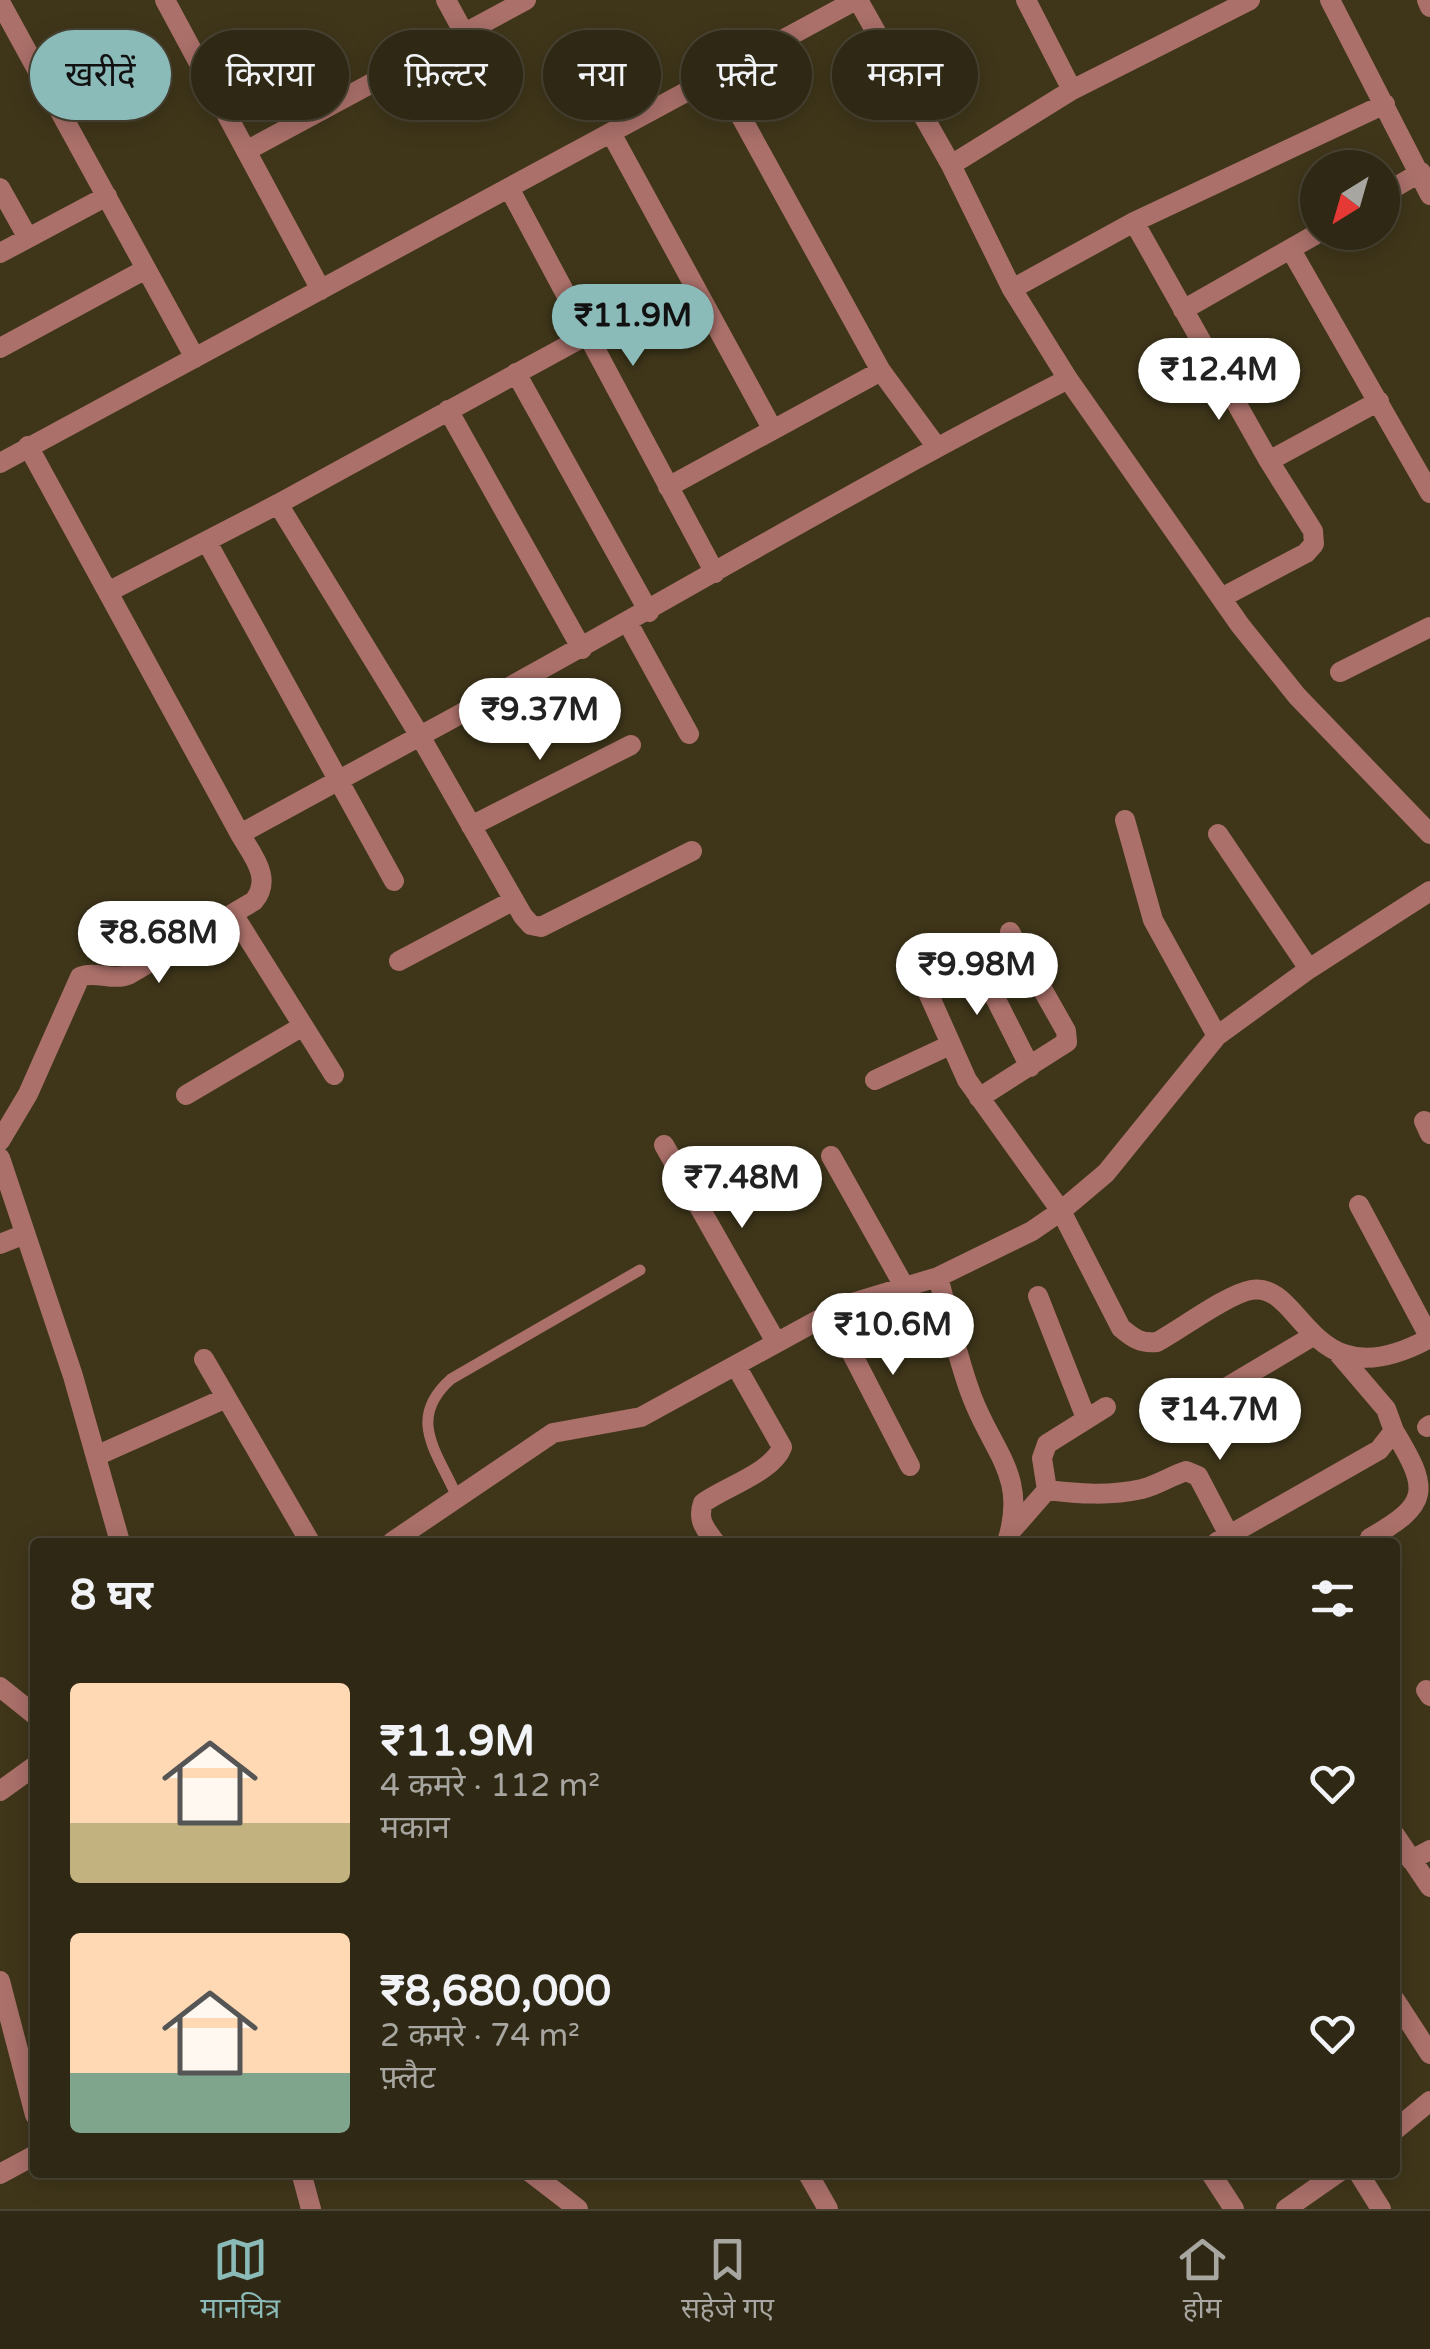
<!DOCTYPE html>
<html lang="hi">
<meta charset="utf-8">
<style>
:root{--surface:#2f2814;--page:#3b3422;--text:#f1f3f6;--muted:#a7a6a0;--line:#4a4434;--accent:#8bbbb9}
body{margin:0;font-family:"Varela Round","Noto Sans Devanagari",sans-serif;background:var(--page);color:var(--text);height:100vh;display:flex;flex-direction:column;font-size:38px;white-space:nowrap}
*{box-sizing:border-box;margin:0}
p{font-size:32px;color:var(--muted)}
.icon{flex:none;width:55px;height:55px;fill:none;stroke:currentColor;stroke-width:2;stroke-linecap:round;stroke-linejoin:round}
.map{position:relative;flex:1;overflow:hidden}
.side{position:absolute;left:30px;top:1538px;width:1370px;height:640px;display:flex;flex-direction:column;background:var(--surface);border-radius:10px;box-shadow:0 5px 25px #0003,0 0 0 2px var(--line)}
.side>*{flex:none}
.guide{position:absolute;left:30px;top:30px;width:1370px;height:90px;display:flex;gap:20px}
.needle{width:65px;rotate:217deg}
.buttons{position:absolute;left:1300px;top:150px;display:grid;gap:20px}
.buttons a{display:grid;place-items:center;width:100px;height:100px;border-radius:50%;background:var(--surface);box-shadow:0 5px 25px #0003,0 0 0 2px var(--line);font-size:50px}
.price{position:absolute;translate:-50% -85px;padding:0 22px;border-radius:35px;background:#fff;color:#222;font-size:32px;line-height:65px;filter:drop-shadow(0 2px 5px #0008)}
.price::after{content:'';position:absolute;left:50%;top:60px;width:30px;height:22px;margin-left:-15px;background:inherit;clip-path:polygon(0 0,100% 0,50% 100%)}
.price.active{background:var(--accent);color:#111}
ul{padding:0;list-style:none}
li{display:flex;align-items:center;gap:30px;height:250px;padding:0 40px}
li span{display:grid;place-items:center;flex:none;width:280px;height:200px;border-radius:10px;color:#555}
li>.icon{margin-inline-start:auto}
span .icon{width:120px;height:120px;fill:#fffc;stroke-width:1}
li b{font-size:42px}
h2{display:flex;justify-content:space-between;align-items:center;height:120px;padding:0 40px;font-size:42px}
.pill{padding:0 35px;border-radius:45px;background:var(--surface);box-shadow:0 5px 25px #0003,0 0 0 2px var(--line);font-size:35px;line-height:90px}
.pill.active{background:var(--accent);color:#111}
.dock{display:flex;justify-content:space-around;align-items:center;height:140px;border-top:2px solid var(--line);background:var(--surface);font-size:28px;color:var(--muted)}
.dock a{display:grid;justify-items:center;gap:5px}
.dock .active{color:var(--accent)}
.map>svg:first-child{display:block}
</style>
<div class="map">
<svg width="1430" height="2209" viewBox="0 0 1430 2209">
<rect width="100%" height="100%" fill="#3f361a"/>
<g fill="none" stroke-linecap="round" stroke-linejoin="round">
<path stroke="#ab706a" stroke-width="11" d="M457,1497C437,1451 406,1419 451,1379L640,1270"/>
<path stroke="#ab706a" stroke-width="20" d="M165,0L321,290
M446,0L464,33
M858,0L951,165L1012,289L1068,379L1240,625L1297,696L1430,834
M1026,0L1072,90
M1330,0L1430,195
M1427,0L1430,7
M0,2L195,358
M718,75L881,371L936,446
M611,133L773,430
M246,151L526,0
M951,165L1072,90L1250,0
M0,188L28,238
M509,188L715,573
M1382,195L1421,172
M1134,222L1269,461L1313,531L1314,544L1306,553L1221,598
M1291,250L1430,493
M0,253L107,196
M1012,289L1134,222L1385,104
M1183,310L1320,232
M0,348L146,269
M516,373L649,612
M448,410L582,649
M28,446L240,834L420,736L278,504
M1269,461L1379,401
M0,463L856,0
M668,487L881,371
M207,542L394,881
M108,592L278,504L587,335
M628,623L689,734
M1340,672L1430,627
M1125,820L1153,920L1217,1036
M471,826L631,745
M1218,834L1309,969
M692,851L541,927L531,925L523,916L420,736C637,619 848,491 1068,379
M233,914L334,1075
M969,946L1030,1067
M399,961L514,900
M921,977L967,1080L1061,1211L1121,1328C1133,1338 1141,1344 1157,1342C1181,1329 1228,1294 1251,1290C1304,1280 1308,1405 1430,1338L1359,1205
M875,1080L950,1045
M186,1095L303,1026
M979,1098L1067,1042L1066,1031L1010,932
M1424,1121L1430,1134
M0,1141L28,1094L80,977C96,970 112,982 130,974L254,901C273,878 252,855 240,834
M664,1145L776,1342
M831,1156L904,1286
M0,1244L25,1234
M938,1277C949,1317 957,1358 972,1397C993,1453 1028,1476 1007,1542
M1038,1296L1086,1418
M831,1313L910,1466
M204,1359L310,1542
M1185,1412L1313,1336
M1427,1427L1430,1425
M96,1456L226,1398
M1047,1490C1079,1494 1110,1496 1142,1489C1158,1485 1171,1476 1186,1471L1198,1476L1229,1535
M1012,1530L1047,1490L1042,1458L1047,1444L1106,1407
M1370,1538C1430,1504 1430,1490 1394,1431
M392,1542L553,1433L641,1417L831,1313L852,1303L938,1277L1032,1231L1061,1211L1106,1173L1217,1036L1309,969L1430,891
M715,1542C705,1529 697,1520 703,1503C725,1487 773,1472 782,1447L736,1366
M1217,1542L1379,1450L1394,1431L1386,1409L1339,1354
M0,1687L35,1715
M1426,1690L1430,1696
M0,1791L35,1766
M1395,1835L1430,1887
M1411,1860L1430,1850
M0,1981L35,2115
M1395,2000L1430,2054
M1395,2130L1430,2101
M530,2172L578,2209
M807,2172L828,2209
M1210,2172L1234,2209
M1358,2172L1381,2209
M0,2174L35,2155
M1286,2209L1339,2172"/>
<path stroke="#ab706a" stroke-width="20" d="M0,1158L73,1376L120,1542
M301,2172L311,2209"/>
</g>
</svg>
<div class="buttons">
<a><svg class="needle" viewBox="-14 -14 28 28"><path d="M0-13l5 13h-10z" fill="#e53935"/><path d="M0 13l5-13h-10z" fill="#a7a6a0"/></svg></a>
</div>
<b class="price active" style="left:633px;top:369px">₹11.9M</b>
<b class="price" style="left:1219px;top:423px">₹12.4M</b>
<b class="price" style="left:540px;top:763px">₹9.37M</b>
<b class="price" style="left:159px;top:986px">₹8.68M</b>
<b class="price" style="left:977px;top:1018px">₹9.98M</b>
<b class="price" style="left:742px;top:1231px">₹7.48M</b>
<b class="price" style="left:893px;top:1378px">₹10.6M</b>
<b class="price" style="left:1220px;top:1463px">₹14.7M</b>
<div class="guide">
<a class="pill active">खरीदें</a>
<a class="pill">किराया</a>
<a class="pill">फ़िल्टर</a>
<a class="pill">नया</a>
<a class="pill">फ़्लैट</a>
<a class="pill">मकान</a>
</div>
<section class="side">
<h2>8 घर<svg class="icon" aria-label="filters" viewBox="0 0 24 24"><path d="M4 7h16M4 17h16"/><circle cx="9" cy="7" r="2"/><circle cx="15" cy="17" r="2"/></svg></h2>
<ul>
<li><span style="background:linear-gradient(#ffd9b3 70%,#c2b280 0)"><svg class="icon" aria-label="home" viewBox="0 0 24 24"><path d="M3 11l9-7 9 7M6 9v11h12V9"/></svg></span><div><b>₹11.9M</b><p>4 कमरे · 112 m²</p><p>मकान</p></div><svg class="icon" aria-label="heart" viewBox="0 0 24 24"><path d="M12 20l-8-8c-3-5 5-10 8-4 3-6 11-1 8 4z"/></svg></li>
<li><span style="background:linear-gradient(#ffd9b3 70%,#7fa58c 0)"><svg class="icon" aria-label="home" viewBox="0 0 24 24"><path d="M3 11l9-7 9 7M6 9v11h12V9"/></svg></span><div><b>₹8,680,000</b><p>2 कमरे · 74 m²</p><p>फ़्लैट</p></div><svg class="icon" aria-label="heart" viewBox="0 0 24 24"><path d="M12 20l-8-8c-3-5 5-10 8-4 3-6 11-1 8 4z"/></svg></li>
</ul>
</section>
</div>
<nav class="dock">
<a class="active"><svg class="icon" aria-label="map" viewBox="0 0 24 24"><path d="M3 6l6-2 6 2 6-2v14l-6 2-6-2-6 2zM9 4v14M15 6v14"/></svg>मानचित्र</a>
<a><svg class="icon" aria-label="saved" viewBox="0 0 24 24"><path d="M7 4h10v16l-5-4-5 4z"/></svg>सहेजे गए</a>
<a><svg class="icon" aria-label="home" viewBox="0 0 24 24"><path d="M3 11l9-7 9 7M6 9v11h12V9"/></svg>होम</a>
</nav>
